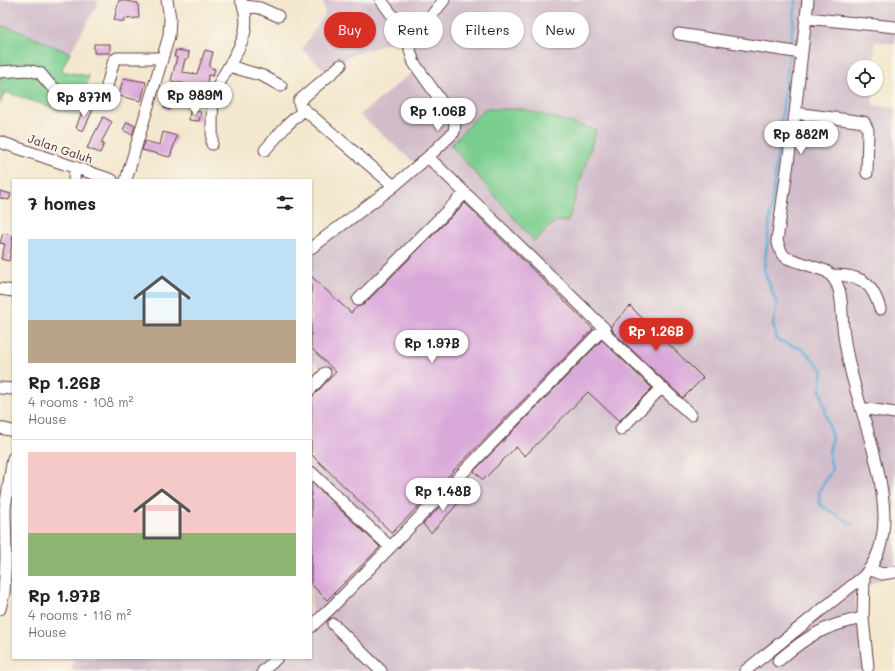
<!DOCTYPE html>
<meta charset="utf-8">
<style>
:root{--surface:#fff;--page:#f6f6f6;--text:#222;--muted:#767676;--line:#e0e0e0;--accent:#d93025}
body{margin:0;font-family:Mali,sans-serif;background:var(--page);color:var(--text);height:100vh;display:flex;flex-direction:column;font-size:15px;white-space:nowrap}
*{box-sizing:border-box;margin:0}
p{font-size:13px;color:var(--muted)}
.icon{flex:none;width:22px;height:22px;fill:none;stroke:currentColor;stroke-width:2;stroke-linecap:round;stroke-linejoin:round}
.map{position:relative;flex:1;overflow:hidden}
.drawer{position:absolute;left:12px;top:179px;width:300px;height:480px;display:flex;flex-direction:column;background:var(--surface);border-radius:0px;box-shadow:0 1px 3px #0004}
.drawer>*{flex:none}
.banner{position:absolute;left:324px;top:12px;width:380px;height:36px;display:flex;gap:8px}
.buttons{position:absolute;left:847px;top:60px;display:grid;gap:8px}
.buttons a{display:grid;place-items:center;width:36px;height:36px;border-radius:50%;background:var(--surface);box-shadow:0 1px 3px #0004;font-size:20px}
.price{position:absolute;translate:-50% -34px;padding:0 9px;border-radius:14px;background:#fff;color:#222;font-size:13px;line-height:26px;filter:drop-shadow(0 1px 2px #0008)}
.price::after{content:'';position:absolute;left:50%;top:24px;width:12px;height:9px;margin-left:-6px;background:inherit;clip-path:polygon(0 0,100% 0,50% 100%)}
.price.current{background:var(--accent);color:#fff}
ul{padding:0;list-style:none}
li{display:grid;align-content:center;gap:8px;height:212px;padding:0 16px}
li+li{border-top:1px solid var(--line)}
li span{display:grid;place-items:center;height:124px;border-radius:0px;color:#555}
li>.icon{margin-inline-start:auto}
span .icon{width:72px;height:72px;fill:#fffc;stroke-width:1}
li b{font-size:17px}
h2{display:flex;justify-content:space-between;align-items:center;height:48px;padding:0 16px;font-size:17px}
.tag{padding:0 14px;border-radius:18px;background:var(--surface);box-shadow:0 1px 3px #0004;font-size:14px;line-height:36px}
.tag.current{background:var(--accent);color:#fff}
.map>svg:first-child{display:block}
</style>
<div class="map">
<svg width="895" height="671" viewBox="0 0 895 671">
<rect width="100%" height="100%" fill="#fbf7ec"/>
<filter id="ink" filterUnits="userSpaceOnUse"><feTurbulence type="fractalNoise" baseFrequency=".025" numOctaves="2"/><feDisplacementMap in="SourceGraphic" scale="8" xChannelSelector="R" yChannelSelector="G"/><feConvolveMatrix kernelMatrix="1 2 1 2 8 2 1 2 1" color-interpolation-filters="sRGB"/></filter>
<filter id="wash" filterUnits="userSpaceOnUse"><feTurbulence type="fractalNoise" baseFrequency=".012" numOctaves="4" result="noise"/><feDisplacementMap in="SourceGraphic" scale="16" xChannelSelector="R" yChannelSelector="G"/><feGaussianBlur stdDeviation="0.9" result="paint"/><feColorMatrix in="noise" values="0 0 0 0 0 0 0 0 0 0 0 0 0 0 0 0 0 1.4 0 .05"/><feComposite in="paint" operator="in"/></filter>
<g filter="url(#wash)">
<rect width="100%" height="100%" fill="#f3e7cd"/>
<path fill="#d1bdca" d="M0,0H99L95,9L70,53L11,28L0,26Z
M323,0H878L895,3V44L875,41L874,67H854V89H873V105L895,108V574L889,575L854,594L864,671H72L73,658H311V392L327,375L311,359V251L419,167L360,115L415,70L398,39L348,57L330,75L302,49L325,14Z"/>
<path fill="#7bce90" stroke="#62765e" d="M0,26L11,28L70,53L61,71L89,76L78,116L5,92L0,104Z
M484,109H523L596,130L568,222L556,221L534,241L451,145Z"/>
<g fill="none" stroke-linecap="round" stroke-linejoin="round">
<path stroke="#57afd4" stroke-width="2.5" d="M790,48L796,0
M789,55L764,270L777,304L773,325L777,340L804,350L823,370L820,389L832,438L829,453L832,470L819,491L820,505L852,524"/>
</g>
<g id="blocks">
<path fill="#d9a8d9" d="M119,0L138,3L139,18L124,19V22L114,20Z
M94,44H110V53H94Z
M176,50L189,52L188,59H185L182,72L197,74L205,50L213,52L209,67L215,69L213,76L208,75L207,88H209L207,97L200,96V87L171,81L177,57H174Z
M123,78L146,82L141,101L119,96Z
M167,95L190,98V106L171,105L170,110L164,108Z
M84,106L93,110L83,131L76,128Z
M190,111L201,112L199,121L189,120Z
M103,117L112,122L101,143L104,144L100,153L87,148Z
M127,122L135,126L132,135L123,130Z
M163,132L177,136L170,157L142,150L145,141L160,145Z
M0,191L11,194L9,200L0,198Z
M465,203L593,329L392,533L311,454V398L336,372L311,348V276L351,313L357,307L363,305Z
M3,233L13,236L9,261L1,259L5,244L0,243Z
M630,306L703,378L683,398L614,333L611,326Z
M602,340L652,388L619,421L588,392L525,456L516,447L483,480L474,471Z
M311,482L380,547L327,600L311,584Z
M455,491L463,498L431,533L423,524Z"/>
</g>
</g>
<g filter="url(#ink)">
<use href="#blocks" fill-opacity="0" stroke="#633d43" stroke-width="1"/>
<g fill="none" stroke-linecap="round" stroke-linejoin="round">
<g stroke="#633d43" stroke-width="13">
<path id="minor" d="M381,0L411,41
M244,6L260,8L278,16
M806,18L895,27
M679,34L801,53
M341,65L299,101L300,106L394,186
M229,66L263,76L281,86
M0,72L27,70L40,73L50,85L60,92L75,96
M107,86L114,60L117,58H162
M795,113L864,122L868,130L867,173
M0,142L112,180
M212,144C213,128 210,109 215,94C226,61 258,38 241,0
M265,150L287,125L304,110
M428,157L604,328L608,337L691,415
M74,180L75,167
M126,180L169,36L170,18L167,0
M311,248L394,186L428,157L454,132L455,123L453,118L414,63L410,50L411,41L444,0
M832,275C860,275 872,281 880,309
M0,289L13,291
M358,300L465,193
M0,388L13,389
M311,389L325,373
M861,408L895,413
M0,428L13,431
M621,429L661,388
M311,472L390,547
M869,569L882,574L895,572
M864,576L863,618L868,667
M0,609L4,593L6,558L5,508L13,458
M333,624L381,671
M311,627L334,605L604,328
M778,661C807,636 825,625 863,618
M263,671L277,658
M745,671L864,576C878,559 883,543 884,520C884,457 849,391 843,327C841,308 844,283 826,271L787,258L782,254L777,241L795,113L808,0"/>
</g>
<use href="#minor" stroke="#fff" stroke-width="11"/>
</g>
</g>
<g text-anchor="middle" stroke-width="3" stroke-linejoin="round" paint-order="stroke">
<g font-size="12" fill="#4a1f2b" stroke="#fbf7ec">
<text transform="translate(60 149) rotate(19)" y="4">Jalan Galuh</text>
</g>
</g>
</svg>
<div class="buttons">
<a><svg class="icon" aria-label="locate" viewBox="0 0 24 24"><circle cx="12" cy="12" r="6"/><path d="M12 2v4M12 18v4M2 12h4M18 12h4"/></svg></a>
</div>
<b class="price" style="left:195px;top:116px">Rp 989M</b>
<b class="price" style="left:84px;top:118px">Rp 877M</b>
<b class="price" style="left:438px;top:132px">Rp 1.06B</b>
<b class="price" style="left:801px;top:155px">Rp 882M</b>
<b class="price current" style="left:656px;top:352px">Rp 1.26B</b>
<b class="price" style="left:432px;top:364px">Rp 1.97B</b>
<b class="price" style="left:443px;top:512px">Rp 1.48B</b>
<div class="banner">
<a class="tag current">Buy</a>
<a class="tag">Rent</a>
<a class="tag">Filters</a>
<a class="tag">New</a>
</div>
<section class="drawer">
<h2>7 homes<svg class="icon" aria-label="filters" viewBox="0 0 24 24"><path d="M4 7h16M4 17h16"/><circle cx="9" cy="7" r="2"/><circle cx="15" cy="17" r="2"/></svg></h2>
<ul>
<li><span style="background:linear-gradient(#bfe0f5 65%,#b9a48a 0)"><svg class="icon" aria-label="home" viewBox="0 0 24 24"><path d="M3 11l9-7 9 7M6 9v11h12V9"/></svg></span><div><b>Rp 1.26B</b><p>4 rooms · 108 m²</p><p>House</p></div></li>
<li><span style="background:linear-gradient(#f6c9c9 65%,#8fb573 0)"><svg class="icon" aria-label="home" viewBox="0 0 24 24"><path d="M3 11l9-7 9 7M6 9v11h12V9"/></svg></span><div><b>Rp 1.97B</b><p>4 rooms · 116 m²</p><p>House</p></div></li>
</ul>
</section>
</div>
